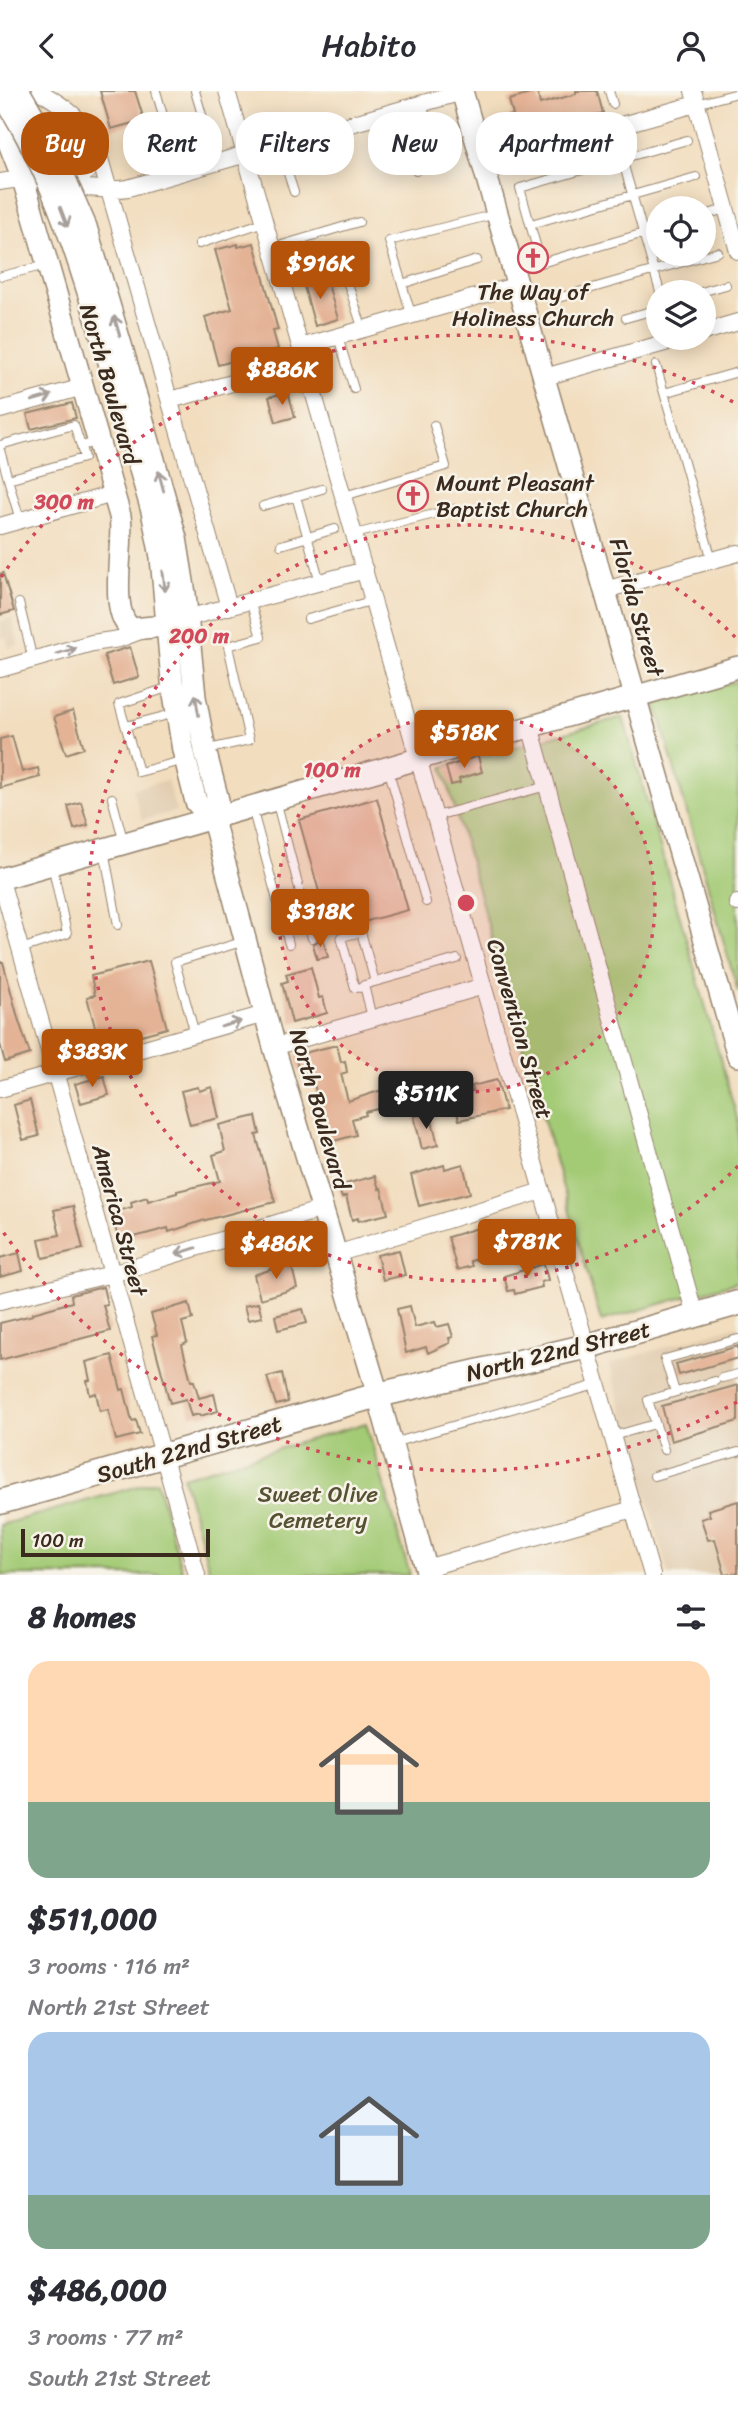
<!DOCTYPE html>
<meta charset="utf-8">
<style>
:root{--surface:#fff;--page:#f2f2f3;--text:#2b2b33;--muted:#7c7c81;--accent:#b45309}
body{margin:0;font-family:Sriracha,sans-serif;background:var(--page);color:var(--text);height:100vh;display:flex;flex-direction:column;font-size:26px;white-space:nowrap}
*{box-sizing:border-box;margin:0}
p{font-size:23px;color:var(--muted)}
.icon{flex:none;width:38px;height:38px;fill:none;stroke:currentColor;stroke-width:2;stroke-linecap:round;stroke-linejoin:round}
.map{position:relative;height:1484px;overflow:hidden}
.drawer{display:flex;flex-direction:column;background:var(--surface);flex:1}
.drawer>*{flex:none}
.hud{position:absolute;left:21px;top:21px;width:696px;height:63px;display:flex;gap:14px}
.buttons{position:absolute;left:646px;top:105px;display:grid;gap:14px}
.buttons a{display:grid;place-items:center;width:70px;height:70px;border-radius:50%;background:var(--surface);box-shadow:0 4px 18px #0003;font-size:35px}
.scale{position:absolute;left:21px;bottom:18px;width:189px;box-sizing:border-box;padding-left:7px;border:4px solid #3b2a1e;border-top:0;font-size:19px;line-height:24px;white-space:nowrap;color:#3b2a1e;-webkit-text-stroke:5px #f7f3e8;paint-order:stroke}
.price{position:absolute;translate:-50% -60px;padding:0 16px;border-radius:7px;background:var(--accent);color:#fff;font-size:23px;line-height:46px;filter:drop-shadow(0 2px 4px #0008)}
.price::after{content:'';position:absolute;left:50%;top:42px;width:21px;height:16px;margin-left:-10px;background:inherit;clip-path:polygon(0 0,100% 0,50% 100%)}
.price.current{background:#222;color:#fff}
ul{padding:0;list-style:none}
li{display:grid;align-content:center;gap:14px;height:371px;padding:0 28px}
li span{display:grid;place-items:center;height:217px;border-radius:21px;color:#555}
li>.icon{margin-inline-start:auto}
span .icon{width:126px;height:126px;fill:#fffc;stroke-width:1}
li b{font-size:30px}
h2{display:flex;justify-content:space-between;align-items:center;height:84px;padding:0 28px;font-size:30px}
.pill{padding:0 24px;border-radius:28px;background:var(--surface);box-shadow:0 4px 18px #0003;font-size:24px;line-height:63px}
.pill.current{background:var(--accent);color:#fff}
header{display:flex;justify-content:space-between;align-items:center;height:91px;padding:0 28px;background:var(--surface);font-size:32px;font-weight:600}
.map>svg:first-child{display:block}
</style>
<header><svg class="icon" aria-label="back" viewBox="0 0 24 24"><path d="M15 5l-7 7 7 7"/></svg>Habito<svg class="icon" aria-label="person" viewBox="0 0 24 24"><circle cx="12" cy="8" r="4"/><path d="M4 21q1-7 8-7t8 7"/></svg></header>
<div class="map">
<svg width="738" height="1484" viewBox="0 0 738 1484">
<rect width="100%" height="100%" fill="#f7f3e8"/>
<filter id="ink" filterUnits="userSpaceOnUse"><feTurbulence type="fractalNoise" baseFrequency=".0143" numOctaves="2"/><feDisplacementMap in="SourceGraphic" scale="14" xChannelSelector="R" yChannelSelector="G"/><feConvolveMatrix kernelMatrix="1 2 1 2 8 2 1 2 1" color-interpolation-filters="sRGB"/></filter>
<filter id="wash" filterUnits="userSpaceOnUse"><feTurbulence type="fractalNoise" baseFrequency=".00686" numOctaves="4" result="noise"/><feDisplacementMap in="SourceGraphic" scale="28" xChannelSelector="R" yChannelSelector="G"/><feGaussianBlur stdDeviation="1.57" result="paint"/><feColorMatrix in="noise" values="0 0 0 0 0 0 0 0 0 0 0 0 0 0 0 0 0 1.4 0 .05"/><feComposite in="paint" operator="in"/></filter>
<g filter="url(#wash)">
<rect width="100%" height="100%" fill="#f2ddbe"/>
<path fill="#e2cdb1" d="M12,527L19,554L9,557L6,546L1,547L0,531Z
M167,689L176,720L142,729L133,698Z
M738,1234V1484H669L609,1273Z"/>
<path fill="#a3ca74" stroke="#6f7a49" stroke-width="2" d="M738,590V901L656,613Z
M623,626L738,1030V1191L601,1230L443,676Z
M366,1332L410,1484H211L183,1386Z
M157,1390L183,1484H2L0,1434Z"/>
<g id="blocks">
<path fill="#e4b295" d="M100,0H135L144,29L111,38Z
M576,0H597L603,22L499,51L493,30L513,24L509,9L537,1L540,13L576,3Z
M254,152L278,239L273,240L278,258L218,274L205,226L232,218L215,159L238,153V156Z
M326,186L338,228L315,235L303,192Z
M288,301L295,326L276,331L269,306Z
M72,312L76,327L31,338L27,323Z
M3,482L14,520L0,524V483Z
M130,556L139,586L113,594L104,564Z
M73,620L84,657L66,663L54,626Z
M12,645L22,681L38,677L40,686L0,697V648Z
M478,665L482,681L459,688L460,692L451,694L446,676Z
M377,707L408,819L330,840L299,729Z
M81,711L88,734L74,738L68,715Z
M323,847L328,866L317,868L313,853Z
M149,870L167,937L100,955L87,906L95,904L91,885Z
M0,871H3L18,927L30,963L5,971L0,953Z
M311,876L319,907L323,906L327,922L292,932L282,892L288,890L286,883Z
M337,954L341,971L345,970L347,981L341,983L348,1010L382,999L386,1016L365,1021L366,1024L352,1028L356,1044L330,1051L313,990L308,991L306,979L299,981L295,964Z
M104,985L109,1004L81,1012L75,993Z
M497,989L505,1019L459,1029L456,1017L469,1013L466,1002L473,1000L472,995Z
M198,996L199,1000L212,996L219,1027L190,1034L181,1000Z
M439,1000L443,1020L431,1023L426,1004Z
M30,1009L39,1045L23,1049L14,1014Z
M430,1022L438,1054L422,1058L414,1025Z
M256,1025L260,1043L256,1044L275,1111L202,1130L169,1141L168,1137L119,1150L111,1122L132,1116L131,1111L147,1106L148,1110L177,1102V1100L220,1090L213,1064L225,1060L219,1034Z
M463,1073L470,1102L419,1115L411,1084L444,1074L445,1078Z
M375,1085L379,1098L381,1097L388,1123L358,1130V1127L352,1129L346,1105L342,1107L338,1095Z
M73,1115L83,1158L43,1167L39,1148L60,1144L54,1119Z
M488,1134L496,1164L470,1170L472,1175L457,1179L448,1146Z
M399,1159L405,1184L383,1189L377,1164Z
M19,1162L23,1180L0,1186V1167Z
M291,1172L297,1197L260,1208L254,1184Z
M544,1173L548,1189L541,1191L542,1196L515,1203L514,1199L508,1200L504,1185Z
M103,1196L107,1213L103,1214L110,1240L0,1269V1232L33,1224V1222L72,1211L71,1204Z
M189,1212L193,1228L182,1231L187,1252L182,1254L191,1290H194L199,1307L214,1303L218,1320L200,1325V1323L191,1325L186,1308L170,1312L152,1245L157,1244L151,1223Z
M258,1212L262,1226L248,1229L244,1215Z
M410,1215L415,1236L435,1231L437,1236L449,1233L453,1246L449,1247L450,1252L428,1262L426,1256L406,1262L397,1218Z
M303,1218L307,1232L278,1239L275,1225Z
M738,1255V1267L679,1284L676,1273Z
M112,1264L121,1299L124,1298L132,1330L136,1329L140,1343L116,1349L108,1318L100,1320L96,1302L90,1304L87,1290L90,1289L86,1271Z
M282,1282L288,1311L276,1314L267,1286Z
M738,1294V1330L671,1350L662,1315Z
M738,1410V1482L725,1484L715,1448L708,1449L701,1428L710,1425L708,1419Z"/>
</g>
</g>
<g filter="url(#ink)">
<use href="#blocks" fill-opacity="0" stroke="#96846e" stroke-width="2"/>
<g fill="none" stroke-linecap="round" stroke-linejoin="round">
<g stroke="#96846e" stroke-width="10">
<path id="lane" d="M156,0L171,52L207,41L195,0
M609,0L613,13
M422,13L440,73
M696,13L738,2
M397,20L416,80
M613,36L660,201
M175,51L182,82
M279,55L294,101
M704,124L726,118
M531,133L696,86
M658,138L541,172L520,97L687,49
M199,153L264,131
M272,157L359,131
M2,185L46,174
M281,189L342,174L363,239
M402,193L477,169
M701,201L726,194
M551,209L718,161
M412,226L389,150L496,123
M626,227L658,218
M338,246L354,298
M656,274L712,469
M664,302L738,281
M0,354L74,334L81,355
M0,359L8,388
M296,405L320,491
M344,405L446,375L434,334
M263,415L322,398
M20,429L8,388L84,367L81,355L96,351
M355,443L454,418
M281,454L335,438
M19,512L33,569
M308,528L374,509
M170,596L119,613L139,681L185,669
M126,635L176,622
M205,659L249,649L228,555L261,546L250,510
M388,677L426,811
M112,707L124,752
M276,709L312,847
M252,717L289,853
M436,725L547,695
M104,759L118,834
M21,858L67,843L52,773
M364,896L355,897L341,846L361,841L375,891
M372,927L364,894L457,868
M195,943L175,871L245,850
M722,1287L738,1283
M675,1301L665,1268L738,1248
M613,1345L655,1333
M393,1352L599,1293
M664,1359L648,1309L715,1290
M654,1385L738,1361"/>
</g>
<g stroke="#96846e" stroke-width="18">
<path id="street" d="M39,0C64,15 83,28 96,54L229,516
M227,0L652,1484
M693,0L738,160
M483,73L696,13
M0,91C43,82 85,104 128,97L462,1
M67,93C86,86 94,77 95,57
M704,241L738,231
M301,256L518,194
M545,286L682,247
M170,309L305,272
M0,319L83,296
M0,435L113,403
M605,499L738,462
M187,527L365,479
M0,578L92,552L119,548L143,539
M530,635L695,1224
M0,786L197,1484
M737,812H738
M274,956L484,895
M0,998L265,923
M336,1163L542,1100
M0,1210L112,1183L322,1118
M426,1477L633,1418"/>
</g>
<g stroke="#96846e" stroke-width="24">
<path id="secondary" d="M462,0L738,965
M0,29L23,88L120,425C125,454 107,522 132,538L154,536L187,527
M135,301L176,447L185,503L195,606L205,659L218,709L212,728
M119,305L152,420L161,466L172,590L183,659L196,711L212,728L216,740L274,956L378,1304L428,1484
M0,788L738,576"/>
</g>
<g stroke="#96846e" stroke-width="27">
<path id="primary" d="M0,1411L378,1304L588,1255L738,1212"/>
</g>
<use href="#lane" stroke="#fff" stroke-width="8"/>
<use href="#street" stroke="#fff" stroke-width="16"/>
<use href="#secondary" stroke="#fff" stroke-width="21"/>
<use href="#primary" stroke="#fff" stroke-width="24"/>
<g stroke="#96846e" stroke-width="24" stroke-linecap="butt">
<path id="secondary-bridge" d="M0,0C61,94 88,200 119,305
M19,0L50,53L86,136L135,301"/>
</g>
<use href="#secondary-bridge" stroke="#fff" stroke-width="21"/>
</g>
<defs><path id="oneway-shaft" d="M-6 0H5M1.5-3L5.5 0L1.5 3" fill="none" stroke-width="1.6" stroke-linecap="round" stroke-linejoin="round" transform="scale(1.75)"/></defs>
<g stroke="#a79f9a">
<use href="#oneway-shaft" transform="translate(64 126) rotate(69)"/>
<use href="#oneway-shaft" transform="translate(117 235) rotate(-106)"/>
<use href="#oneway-shaft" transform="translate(42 307) rotate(-16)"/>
<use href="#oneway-shaft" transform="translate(161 390) rotate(-105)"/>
<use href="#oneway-shaft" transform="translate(164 490) rotate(83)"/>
<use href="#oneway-shaft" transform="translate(66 560) rotate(-16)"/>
<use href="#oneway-shaft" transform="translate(197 614) rotate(-99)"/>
<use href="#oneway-shaft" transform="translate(231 933) rotate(-16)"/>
<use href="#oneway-shaft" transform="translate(186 1160) rotate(163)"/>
</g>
</g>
<circle cx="466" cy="812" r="189" fill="#d1495b" fill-opacity=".12"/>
<g fill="none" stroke="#d1495b" stroke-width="3.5" stroke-dasharray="3.5 7">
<circle cx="466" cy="812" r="189"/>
<path d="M738 1075A378 378 0 1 1 738 549"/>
<path d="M737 1311A568 568 0 0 1 1 1138M1 486A568 568 0 0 1 737 313"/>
</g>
<defs>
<g id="church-ring" transform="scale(1.575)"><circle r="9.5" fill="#f7f3e8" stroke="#d1495b" stroke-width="1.5"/><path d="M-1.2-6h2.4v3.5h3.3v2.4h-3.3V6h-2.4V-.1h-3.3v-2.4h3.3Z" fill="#d1495b"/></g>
</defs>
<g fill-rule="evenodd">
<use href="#church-ring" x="533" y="167"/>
<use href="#church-ring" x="413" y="405"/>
</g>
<g text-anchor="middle" stroke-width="5" stroke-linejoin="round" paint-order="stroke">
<g font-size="23" fill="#3b2a1e" stroke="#f7f3e8">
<text x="533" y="209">The Way of<tspan x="533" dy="26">Holiness Church</tspan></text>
<text x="436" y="400" text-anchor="start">Mount Pleasant<tspan x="436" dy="26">Baptist Church</tspan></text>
</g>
<g font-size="23" fill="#3b2a1e" stroke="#f7f3e8">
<text transform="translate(110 293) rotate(74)" y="8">North Boulevard</text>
<text transform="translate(637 516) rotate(74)" y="8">Florida Street</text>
<text transform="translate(520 938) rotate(74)" y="8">Convention Street</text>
<text transform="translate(320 1018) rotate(74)" y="8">North Boulevard</text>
<text transform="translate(120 1129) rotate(75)" y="8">America Street</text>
<text transform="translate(558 1260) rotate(-14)" y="8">North 22nd Street</text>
<text transform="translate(189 1358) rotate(-16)" y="8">South 22nd Street</text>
</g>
<g font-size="23" fill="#555234" stroke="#f7f3e8">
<text x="318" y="1411">Sweet Olive<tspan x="318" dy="26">Cemetery</tspan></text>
</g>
</g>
<circle cx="466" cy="812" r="10" fill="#d1495b" stroke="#f7f3e8" stroke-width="3.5"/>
<g font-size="21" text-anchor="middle" font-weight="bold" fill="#d1495b" stroke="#f7f3e8" stroke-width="5" stroke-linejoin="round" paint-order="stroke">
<text x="64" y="418">300 m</text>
<text x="199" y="552">200 m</text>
<text x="332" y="686">100 m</text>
</g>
</svg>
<div class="buttons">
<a><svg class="icon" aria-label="locate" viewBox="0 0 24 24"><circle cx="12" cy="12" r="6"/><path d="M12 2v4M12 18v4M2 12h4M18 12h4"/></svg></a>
<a><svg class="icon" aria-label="layers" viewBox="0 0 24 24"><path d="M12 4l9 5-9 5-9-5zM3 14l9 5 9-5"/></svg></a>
</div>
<div class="scale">100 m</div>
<b class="price" style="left:320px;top:210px">$916K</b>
<b class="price" style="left:282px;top:316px">$886K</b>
<b class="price" style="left:464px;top:679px">$518K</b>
<b class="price" style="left:320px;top:858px">$318K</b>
<b class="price" style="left:92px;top:998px">$383K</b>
<b class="price current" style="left:426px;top:1040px">$511K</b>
<b class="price" style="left:527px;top:1188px">$781K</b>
<b class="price" style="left:276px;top:1190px">$486K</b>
<div class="hud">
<a class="pill current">Buy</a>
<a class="pill">Rent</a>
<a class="pill">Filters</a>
<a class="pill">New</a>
<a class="pill">Apartment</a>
</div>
</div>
<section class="drawer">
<h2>8 homes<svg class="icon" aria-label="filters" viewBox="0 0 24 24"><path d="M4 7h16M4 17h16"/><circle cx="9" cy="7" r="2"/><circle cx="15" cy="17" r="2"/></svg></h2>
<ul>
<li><span style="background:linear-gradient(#ffd9b3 65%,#7fa58c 0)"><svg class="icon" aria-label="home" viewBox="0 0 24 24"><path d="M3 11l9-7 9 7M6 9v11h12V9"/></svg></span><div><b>$511,000</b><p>3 rooms · 116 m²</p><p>North 21st Street</p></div></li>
<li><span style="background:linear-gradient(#a9c7e8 75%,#7fa58c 0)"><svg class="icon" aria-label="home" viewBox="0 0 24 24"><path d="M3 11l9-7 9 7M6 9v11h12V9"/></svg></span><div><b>$486,000</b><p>3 rooms · 77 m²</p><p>South 21st Street</p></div></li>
</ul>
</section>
